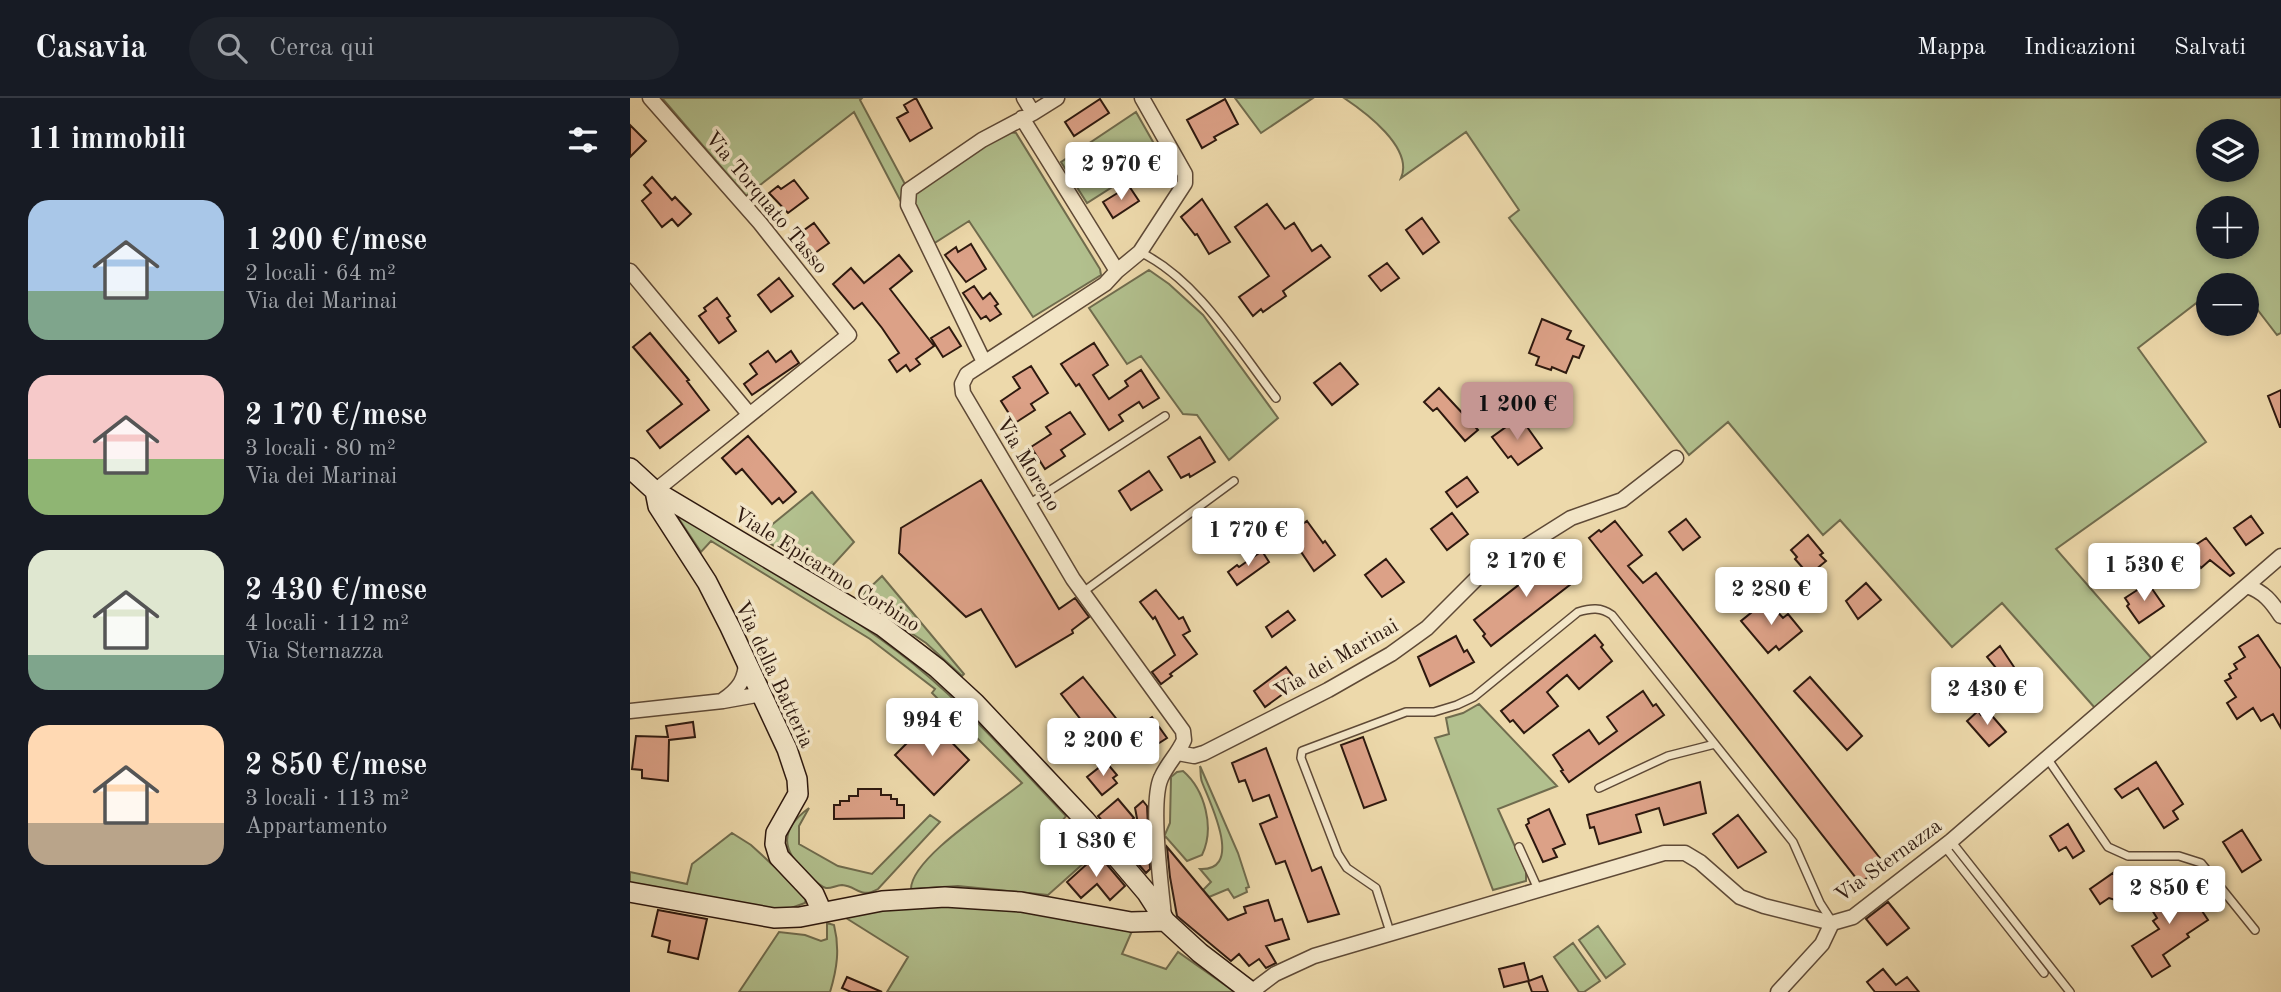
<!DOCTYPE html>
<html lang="it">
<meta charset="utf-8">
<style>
:root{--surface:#171b24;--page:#20242c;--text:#f1f3f6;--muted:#9ea1a6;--line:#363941;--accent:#c59692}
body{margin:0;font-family:"Old Standard TT",serif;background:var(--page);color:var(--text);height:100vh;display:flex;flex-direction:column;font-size:26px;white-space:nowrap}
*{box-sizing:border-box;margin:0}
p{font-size:23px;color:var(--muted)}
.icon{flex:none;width:38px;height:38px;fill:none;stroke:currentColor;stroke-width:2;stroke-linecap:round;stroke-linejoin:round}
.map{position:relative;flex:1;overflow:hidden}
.side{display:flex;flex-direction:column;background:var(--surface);width:630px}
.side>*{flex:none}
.controls{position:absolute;left:1566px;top:21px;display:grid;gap:14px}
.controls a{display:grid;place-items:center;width:63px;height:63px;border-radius:50%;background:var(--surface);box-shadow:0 4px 10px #0003;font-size:35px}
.price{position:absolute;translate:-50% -60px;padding:0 16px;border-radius:7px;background:#fff;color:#222;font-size:23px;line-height:46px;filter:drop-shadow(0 2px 4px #0008)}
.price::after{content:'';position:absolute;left:50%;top:42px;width:21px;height:16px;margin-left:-10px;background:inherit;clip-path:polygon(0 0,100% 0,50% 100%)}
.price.current{background:var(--accent);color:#111}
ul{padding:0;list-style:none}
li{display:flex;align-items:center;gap:21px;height:175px;padding:0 28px}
li span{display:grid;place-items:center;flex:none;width:196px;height:140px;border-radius:21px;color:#555}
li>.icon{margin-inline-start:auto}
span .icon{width:84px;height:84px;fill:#fffc;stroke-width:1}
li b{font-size:30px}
h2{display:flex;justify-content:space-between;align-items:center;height:84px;padding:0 28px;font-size:30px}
header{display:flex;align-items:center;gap:42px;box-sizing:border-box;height:98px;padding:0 35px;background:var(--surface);border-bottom:2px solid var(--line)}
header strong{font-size:33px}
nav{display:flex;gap:38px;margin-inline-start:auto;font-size:24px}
.search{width:490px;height:63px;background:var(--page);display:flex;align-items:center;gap:18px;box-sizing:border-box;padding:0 24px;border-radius:38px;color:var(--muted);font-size:26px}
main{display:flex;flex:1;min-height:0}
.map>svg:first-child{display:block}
</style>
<header>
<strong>Casavia</strong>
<div class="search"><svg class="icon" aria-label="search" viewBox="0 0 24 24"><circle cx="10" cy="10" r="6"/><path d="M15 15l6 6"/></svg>Cerca qui</div>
<nav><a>Mappa</a><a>Indicazioni</a><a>Salvati</a></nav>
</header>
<main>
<section class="side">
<h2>11 immobili<svg class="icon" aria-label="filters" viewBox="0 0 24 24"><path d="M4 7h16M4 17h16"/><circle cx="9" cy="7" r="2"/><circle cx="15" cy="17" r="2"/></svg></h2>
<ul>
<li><span style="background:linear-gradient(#a9c7e8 65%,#7fa58c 0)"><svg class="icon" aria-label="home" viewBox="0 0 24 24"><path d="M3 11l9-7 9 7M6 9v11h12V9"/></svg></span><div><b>1 200 €/mese</b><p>2 locali · 64 m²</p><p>Via dei Marinai</p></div></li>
<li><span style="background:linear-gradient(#f6c9c9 60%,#8fb573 0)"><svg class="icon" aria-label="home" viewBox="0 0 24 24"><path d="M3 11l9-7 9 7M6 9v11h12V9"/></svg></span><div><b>2 170 €/mese</b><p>3 locali · 80 m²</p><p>Via dei Marinai</p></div></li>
<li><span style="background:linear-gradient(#dfe7d0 75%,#7fa58c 0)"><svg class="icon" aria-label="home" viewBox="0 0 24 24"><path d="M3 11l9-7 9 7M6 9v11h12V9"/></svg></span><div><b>2 430 €/mese</b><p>4 locali · 112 m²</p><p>Via Sternazza</p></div></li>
<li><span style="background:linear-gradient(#ffd9b3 70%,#b9a48a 0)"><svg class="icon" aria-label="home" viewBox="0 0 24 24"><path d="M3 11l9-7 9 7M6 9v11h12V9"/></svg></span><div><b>2 850 €/mese</b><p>3 locali · 113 m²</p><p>Appartamento</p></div></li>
</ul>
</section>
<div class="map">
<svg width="1651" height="894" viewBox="0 0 1651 894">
<rect width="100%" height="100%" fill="#edd9ab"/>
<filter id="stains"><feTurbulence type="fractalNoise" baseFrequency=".00286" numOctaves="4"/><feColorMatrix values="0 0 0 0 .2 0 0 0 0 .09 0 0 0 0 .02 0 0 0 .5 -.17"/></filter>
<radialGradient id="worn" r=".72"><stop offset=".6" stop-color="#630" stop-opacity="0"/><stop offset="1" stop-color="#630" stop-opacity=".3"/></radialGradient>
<path fill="#b2c08e" stroke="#706c4e" stroke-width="2" fill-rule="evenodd" d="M32,0H232L230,2L276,88L270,102L224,14L116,98Z
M605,0H683L631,35Z
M714,0H1651V235L1647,237L1617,198V187H1609L1602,178L1590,187H1578V196L1508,250L1576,344L1426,451L1523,562L1465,610L1372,505L1322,549L1210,422L1193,437L1098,324L1059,357L879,120L889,112L836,34L771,80C784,50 735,14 714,0ZM1578,33H1617V72H1578ZM1578,110H1617V149H1578Z
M506,14L531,58L457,105L431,64Z
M379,34L386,35L470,171L471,177L403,219L339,123L303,146L282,100L283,97L325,66Z
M519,172L539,186L573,217L648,320L599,362L567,317L553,316L511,258L497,266L459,210Z
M182,394L224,444L193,478L128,438Z
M43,412C118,458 198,501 268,554C331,601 382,662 436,718L428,728L455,764L418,797L328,788L281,791C281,759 369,705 392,685L302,595L305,591L240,541L81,443L71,454Z
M252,478L334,576L332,578L296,545L229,500Z
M849,606L927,688L868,711L896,773V783L863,792L805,640L819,636L816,620L833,615Z
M570,668L608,755L619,789L616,790L617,794L604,800L598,791L579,799L573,792L581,784L570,771C615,773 579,703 572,684C570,679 571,673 570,668Z
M553,673C575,692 585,730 572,757L557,763L536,739L533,741L540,725L541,679L547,674Z
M179,710L169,728V746L208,768L242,776L300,717L310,724L248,791C230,801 227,788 212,787C206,787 201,791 196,790C189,788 183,781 178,776C151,753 149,732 179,710Z
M102,735L121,747L172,794L176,800L175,805L161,810H141L0,785V774L57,786L62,766Z
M318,807L375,808L502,833L492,856L536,871L548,854L605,894H257L278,859L216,820C246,807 285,809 318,807Z
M197,825L204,827C210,851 207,871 200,894H109L149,834L175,837L191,843L197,841Z
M968,828L995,866L976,880L949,842Z
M943,845L970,883L954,894H949L924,859Z"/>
<path fill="#dca187" stroke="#2e190f" stroke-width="2" d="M286,0L302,30L280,43L267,20L278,14L274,7Z
M470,1L479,15L444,38L435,24Z
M595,1L608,26L584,39L586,42L572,50L557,22Z
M0,27L16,43L0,59Z
M22,79L42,102L45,99L61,116L48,128L42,121L32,129L12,103L21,95L14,87Z
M164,82L178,100L158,115L139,95L148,88L151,91Z
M499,88L509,103L483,120L473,104Z
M572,101L600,144L579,156L567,136L565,137L551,119Z
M637,106L655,131L664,125L682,153L691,147L700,159L653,193L656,198L633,214L631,211L623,218L609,199L639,178L605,129Z
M792,120L809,144L793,156L776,132Z
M184,125L199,145L178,160L163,140Z
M341,146L356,171L336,184L315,157L326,149L328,154Z
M269,157L282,173L260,191L304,248L286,261L290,266L280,273L276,267L267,274L259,262L269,255L252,230L232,205L224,211L203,186L221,170L234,185Z
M757,165L769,180L751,193L739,178Z
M149,180L163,198L141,214L128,197Z
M344,188L353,201L360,195L368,206L365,208L371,216L360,223L356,218L351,221L333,195Z
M87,200L100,218L97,220L106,233L89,245L69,218L76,213L74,210Z
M912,221L941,233L937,241L954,248L949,260L943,258L936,275L922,269L921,272L906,267L909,259L899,255Z
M319,229L331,248L313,259L301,240Z
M20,235L59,282L57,283L79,312L30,350L17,333L52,306L3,249Z
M464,245L478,267L463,277L479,301L498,288L495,283L511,272L529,300L513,310L509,304L489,317L493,323L479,332L449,286L446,288L431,266Z
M138,253L146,264L161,253L169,265L122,297L114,286L127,276L120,266Z
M710,265L728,286L702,307L684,285Z
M401,268L418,295L401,306L405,312L385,325L371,303L390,290L383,279Z
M809,290L848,332L835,343L807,310L803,313L794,304Z
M1651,292V329H1650L1638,298Z
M440,314L455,336L431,352L435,358L415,371L401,349L421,336L416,329Z
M890,319L912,350L888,367L881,358L878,360L862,339Z
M118,338L166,394L153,405L149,400L142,406L112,371L106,376L92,360Z
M570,339L585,364L560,379L559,376L551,380L538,359Z
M519,373L532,392L501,412L489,393Z
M837,379L848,394L827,409L816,394Z
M351,382L429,511L445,500L459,519L442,532L443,535L386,569L351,511L336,519L269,455L271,430Z
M822,415L838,436L817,452L801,431Z
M1621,418L1633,435L1616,447L1604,430Z
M1056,421L1070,439L1053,452L1039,434Z
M677,423L693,445L695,443L705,457L684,473L659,436Z
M985,423L1012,457L998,468L1013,485L1026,475L1253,764L1239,774L1241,777L1230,785L959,440L969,432L971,434Z
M1178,437L1193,455L1190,457L1196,463L1179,477L1165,461L1167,459L1161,452Z
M1576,440L1604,475L1600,478L1580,462L1571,470L1558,452Z
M632,453L639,464L607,487L598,474L607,467L609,469Z
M928,456L939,470L942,468L950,479L861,548L853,538L855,536L844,522Z
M756,461L774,484L752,499L735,477Z
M1236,485L1251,502L1228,521L1216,503Z
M1518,485L1534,508L1509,525L1497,508L1499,506L1495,500Z
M526,492L549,521L553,519L560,533L553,537L567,556L540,576L542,578L531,586L522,574L545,557L525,519L523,521L510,504Z
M1137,502L1153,520L1158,516L1172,533L1149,552L1146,548L1138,555L1111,523Z
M658,513L665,522L642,539L636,529Z
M965,537L973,547L971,549L982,563L949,591L937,577L926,586L917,594L928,608L894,635L883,622L880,624L871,613Z
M1628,537L1651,571V630L1643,616L1631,623L1623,610L1607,621L1597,605L1606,599L1595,583L1601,580L1599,576L1607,571L1604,566L1615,559L1609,549Z
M826,538L834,554L837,552L844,564L800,588L788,559Z
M1370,548L1392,581L1384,588L1359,593L1375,581L1357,559Z
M656,569L668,585L635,609L624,593Z
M453,579L497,634L485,643L473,628L462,636L431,596Z
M1180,579L1232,638L1217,652L1164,593Z
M1013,593L1023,608L1026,606L1034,617L939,684L931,673L933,672L923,657L959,632L969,646L987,633L977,619Z
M1357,612L1376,634L1359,648L1337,623L1348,613L1351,617Z
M522,619L537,640L523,649L519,643L514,647L504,631Z
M300,622L339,662L304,697L265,657Z
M63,624L65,639L39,642L38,683L12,680V672L2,671L6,638L38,639L36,628Z
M733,639L756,702L734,710L711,647Z
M636,650L682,773L691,769L709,816L678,824L655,763L646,766L630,726L647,719L639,697L623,703L615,682L609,684L602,665Z
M476,664L487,677L483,680L487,685L472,697L457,679Z
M1526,664L1553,706L1543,713L1548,721L1534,730L1508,690L1492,700L1485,691Z
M1070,684L1076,715L1034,727L1029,710L1006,717L1011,734L969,746L964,729L960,730L957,717Z
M228,691H251V697H261V701H267V707H274V720L204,721V707H210V703H219V698H228Z
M488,701L504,720L484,737L468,718Z
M513,703L517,708L520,771L516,775L504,761L513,752L505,710Z
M919,711L935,746L923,751L927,759L913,764L896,727L899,725L898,721Z
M1108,717L1136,754L1108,770L1083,736Z
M1438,726L1454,753L1443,760L1436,749L1429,753L1420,738Z
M1612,732L1631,762L1612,774L1593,744Z
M537,749L598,822L616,815L614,809L638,802L645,823L652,821L659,841L636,848L646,865L636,870L629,861L619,868L609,856L601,863L547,818L540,779Z
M468,756L495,788L480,802L467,786L451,800L437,784Z
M1483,775L1488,782L1493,779L1509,802L1495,812L1489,803L1479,800L1470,806L1460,791Z
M1551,781L1578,822L1557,836L1559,839L1533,857L1540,868L1522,879L1502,848L1529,831L1523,823L1527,820L1517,804Z
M1258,804L1279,830L1257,847L1236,821Z
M28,812L77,821L68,861L38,854L40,843L22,838Z
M894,865L899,883L912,878L918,894H902L898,883L874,889L869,871Z
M1253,871L1266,887L1277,879L1289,894H1245L1237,884Z
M217,879L252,894H221L212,890Z"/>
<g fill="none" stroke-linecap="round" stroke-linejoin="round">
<g stroke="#5e4936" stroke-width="10">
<path id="service" d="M510,154C568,182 608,251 646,300
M399,406L535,318
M453,494L604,383
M1417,660L1478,749L1498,758H1549L1571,765L1625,832
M969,690L1038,658L1085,646
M1321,743L1440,894
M889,749L908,791
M1315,749L1414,875
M760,834L746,790L717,770L708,756L671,660L672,653L776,614H804L827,607L844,599L948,514C961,510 971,509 982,517L1163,744L1190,805L1201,822"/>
</g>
<g stroke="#5e4936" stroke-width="17">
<path id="minor" d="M20,0L130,125L219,237L25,393
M394,0L403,15
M512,0L555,76V85L510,154L487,173L475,186L337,276L332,286L333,295L443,481L553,633L554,642C548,656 537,666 531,680C520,704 531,788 534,818
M392,20L487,173
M0,173L119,316
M354,264L278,107L279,92L352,42L403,15L427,0
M1617,488C1634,494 1641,503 1651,518
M93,602C109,591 116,581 116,562
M0,613L93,603L132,596
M548,655L564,658L574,655L698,592L761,556L797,530L847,480L871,464L941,420L992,402L1046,360
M621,894L645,876L684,858L1034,755H1055L1070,764L1110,799L1134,808L1202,825L1223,819L1321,743L1651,458
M1148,894L1192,846L1202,825"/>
</g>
<g stroke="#2e190f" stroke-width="22">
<path id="secondary" d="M0,370L25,393L252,528L307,570L345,605L455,722L517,795L535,823L570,855L621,894
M25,393L28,408L77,484L100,529L157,651L167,681L168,696L146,735L145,746L149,759L184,796L192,814
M0,794L144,820L170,819L252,803L315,799L391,804L501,824L535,823"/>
</g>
<use href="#service" stroke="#f3e6c8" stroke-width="7"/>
<use href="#minor" stroke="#f3e6c8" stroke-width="14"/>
<use href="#secondary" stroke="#f3e6c8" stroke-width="19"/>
</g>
<g text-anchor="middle" stroke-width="7" stroke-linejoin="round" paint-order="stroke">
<g font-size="21" fill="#2e190f" stroke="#f3e6c8">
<text transform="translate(137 104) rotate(50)" y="7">Via Torquato Tasso</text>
<text transform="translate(399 366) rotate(59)" y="7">Via Moreno</text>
<text transform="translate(197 471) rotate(32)" y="7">Viale Epicarmo Corbino</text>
<text transform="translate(706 560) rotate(-30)" y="7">Via dei Marinai</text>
<text transform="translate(145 576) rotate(65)" y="7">Via della Batteria</text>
<text transform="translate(1258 762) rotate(-36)" y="7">Via Sternazza</text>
</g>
</g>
<rect width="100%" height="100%" filter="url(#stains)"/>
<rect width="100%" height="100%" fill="url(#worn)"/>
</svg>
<div class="controls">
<a><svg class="icon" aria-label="layers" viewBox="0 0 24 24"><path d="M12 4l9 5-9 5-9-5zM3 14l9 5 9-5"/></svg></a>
<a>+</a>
<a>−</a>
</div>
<b class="price" style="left:491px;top:104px">2 970 €</b>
<b class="price current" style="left:887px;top:344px">1 200 €</b>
<b class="price" style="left:618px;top:470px">1 770 €</b>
<b class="price" style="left:896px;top:501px">2 170 €</b>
<b class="price" style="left:1514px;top:505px">1 530 €</b>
<b class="price" style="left:1141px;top:529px">2 280 €</b>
<b class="price" style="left:1357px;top:629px">2 430 €</b>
<b class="price" style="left:302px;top:660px">994 €</b>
<b class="price" style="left:473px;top:680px">2 200 €</b>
<b class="price" style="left:466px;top:781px">1 830 €</b>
<b class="price" style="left:1539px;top:828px">2 850 €</b>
</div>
</main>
